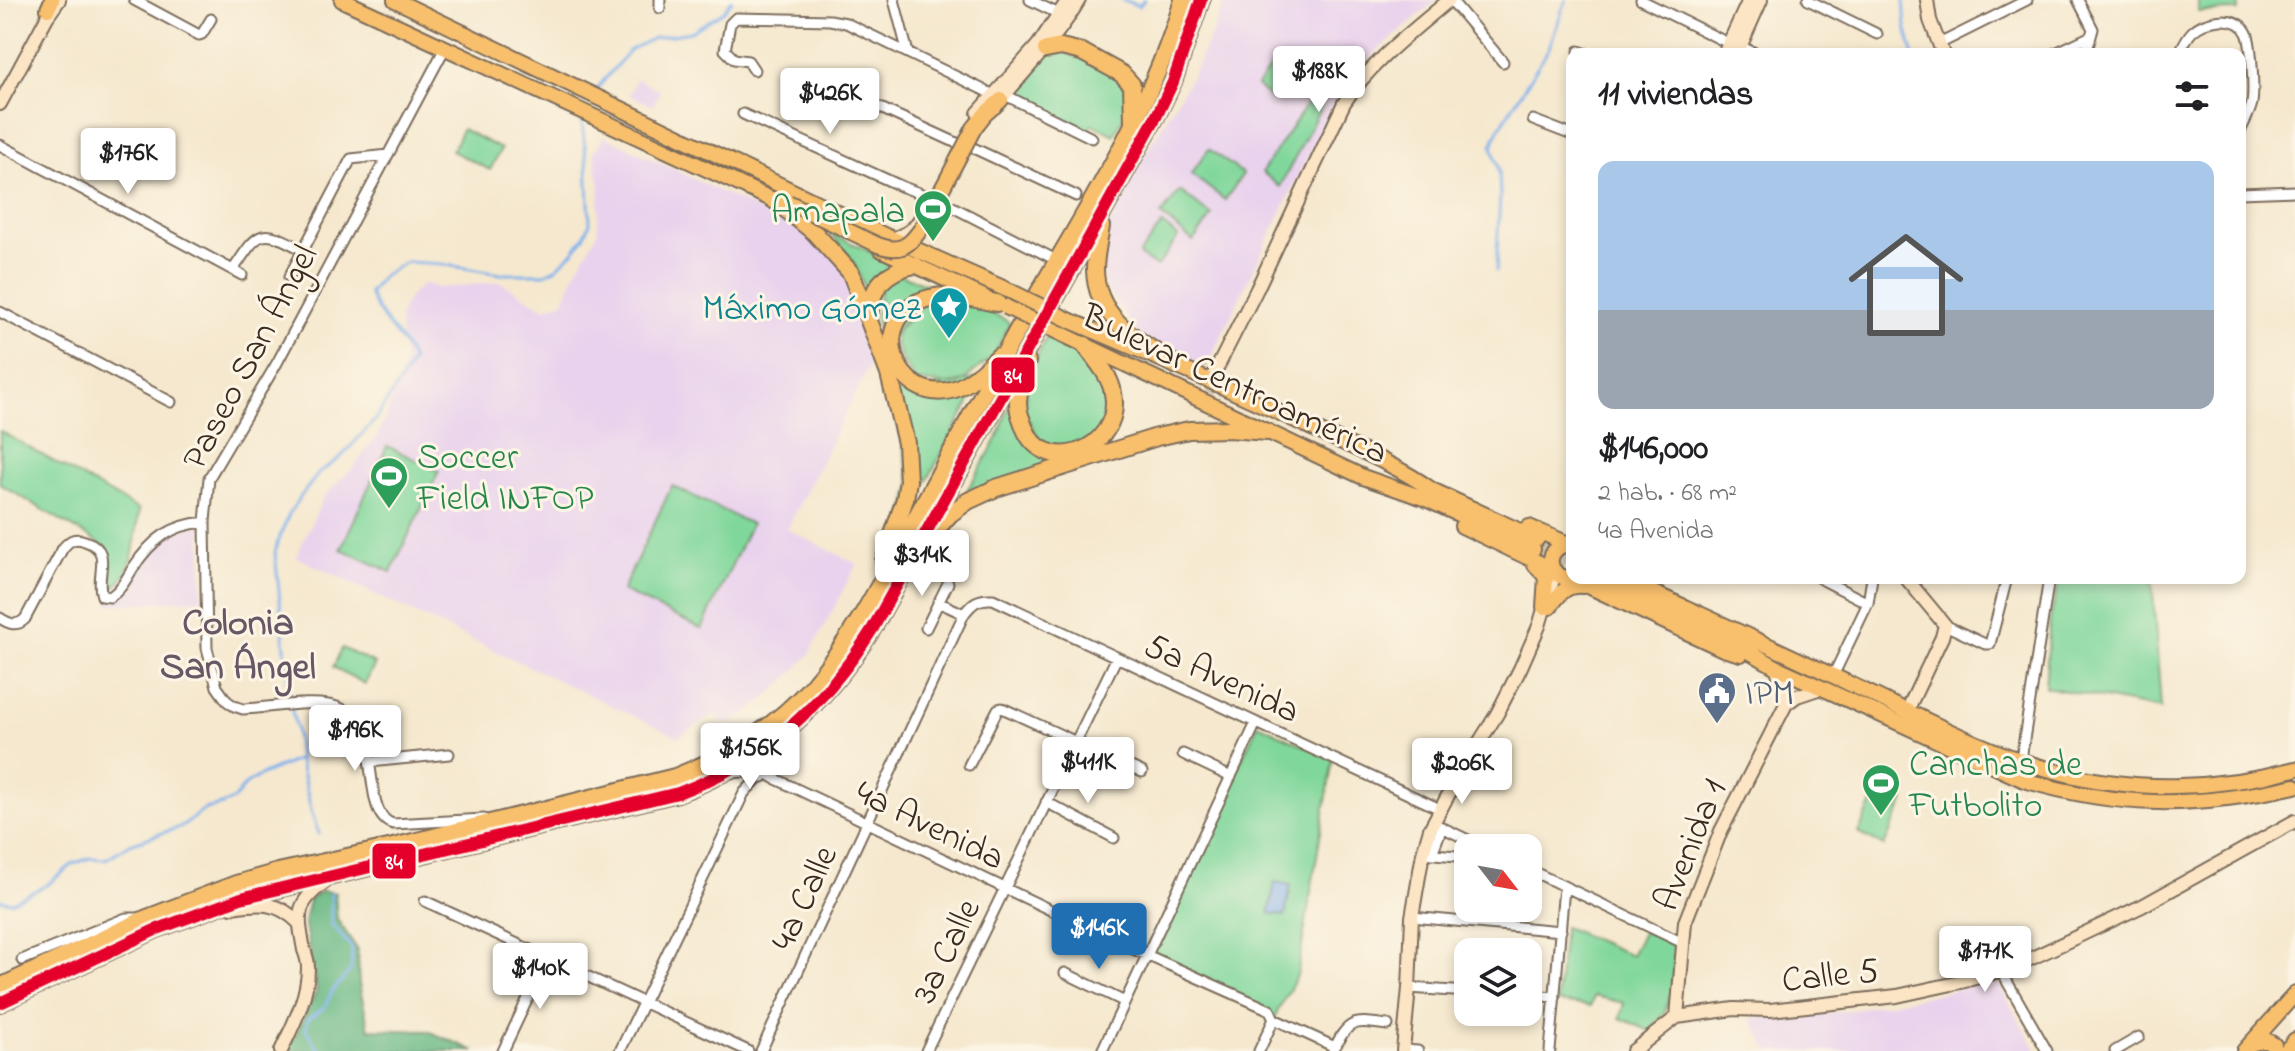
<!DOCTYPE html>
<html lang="es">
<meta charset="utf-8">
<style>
:root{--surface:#fff;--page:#f2f2f2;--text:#202124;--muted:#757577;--accent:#1f6fb2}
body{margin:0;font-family:"Indie Flower",sans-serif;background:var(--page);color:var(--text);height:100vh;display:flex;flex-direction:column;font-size:30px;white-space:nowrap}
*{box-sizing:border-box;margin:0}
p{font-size:26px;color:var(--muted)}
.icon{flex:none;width:44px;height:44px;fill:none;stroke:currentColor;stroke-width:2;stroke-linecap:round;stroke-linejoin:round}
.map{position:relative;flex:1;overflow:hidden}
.details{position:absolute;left:1566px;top:48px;width:680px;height:536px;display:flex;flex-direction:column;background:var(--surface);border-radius:16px;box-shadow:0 4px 12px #0003}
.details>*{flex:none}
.needle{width:52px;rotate:121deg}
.fabs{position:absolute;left:1454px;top:834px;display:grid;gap:16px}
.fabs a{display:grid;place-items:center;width:88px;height:88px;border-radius:16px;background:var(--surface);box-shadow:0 4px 12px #0003;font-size:40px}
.price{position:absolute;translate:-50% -68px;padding:0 18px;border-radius:8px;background:#fff;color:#222;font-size:26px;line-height:52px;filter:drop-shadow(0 2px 4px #0008)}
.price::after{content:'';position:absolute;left:50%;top:48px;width:24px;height:18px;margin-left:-12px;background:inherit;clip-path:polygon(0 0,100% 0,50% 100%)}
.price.selected{background:var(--accent);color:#fff}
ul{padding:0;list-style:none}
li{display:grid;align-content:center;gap:16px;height:424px;padding:0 32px}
li span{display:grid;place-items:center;height:248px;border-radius:16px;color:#555}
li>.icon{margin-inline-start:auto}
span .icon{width:144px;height:144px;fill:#fffc;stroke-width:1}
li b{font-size:34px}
h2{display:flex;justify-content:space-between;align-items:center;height:96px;padding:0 32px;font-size:34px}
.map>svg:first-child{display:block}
</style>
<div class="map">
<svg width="2295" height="1051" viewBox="0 0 2295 1051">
<rect width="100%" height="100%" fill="#fcf5e5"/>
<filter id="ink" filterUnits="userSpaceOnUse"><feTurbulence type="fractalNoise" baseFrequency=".0125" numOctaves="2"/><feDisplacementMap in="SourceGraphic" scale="16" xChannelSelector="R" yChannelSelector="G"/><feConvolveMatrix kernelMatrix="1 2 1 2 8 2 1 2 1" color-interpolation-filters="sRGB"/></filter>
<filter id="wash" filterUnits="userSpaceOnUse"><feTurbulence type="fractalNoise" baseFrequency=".006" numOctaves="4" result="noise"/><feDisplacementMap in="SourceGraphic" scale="32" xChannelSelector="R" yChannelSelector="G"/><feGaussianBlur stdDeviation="1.8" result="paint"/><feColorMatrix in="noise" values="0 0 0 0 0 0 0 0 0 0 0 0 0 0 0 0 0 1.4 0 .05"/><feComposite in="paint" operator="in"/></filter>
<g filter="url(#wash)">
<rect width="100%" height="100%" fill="#f5e8ce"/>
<path fill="#e9d2ed" d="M1224,0H1437L1373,54L1354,75L1330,111L1211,357L1204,368H1194L1138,333L1105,287L1099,260L1104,237L1126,191L1151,144L1192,76L1216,25Z
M636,79L660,90L653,106L629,95Z
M604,136L816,238L846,273L872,361L787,529L857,564L809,655L786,680L754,708L725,726L716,713L678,737L296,557L324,496L351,470L377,436L386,416L405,361L400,330V315L409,297L423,284L440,288L500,282L545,308L564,301L575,273L597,234L600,187L594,152Z
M201,525L202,599L108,605V599L137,565L172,532Z
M1996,980L2037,1051H1769L1750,1018L1828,1014L1928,996Z"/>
<path fill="#80d79b" stroke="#5e805c" stroke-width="2" d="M2198,0H2239V11L2198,12Z
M1060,50L1103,67L1128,88V108L1114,135L1092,124L1087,132L1015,93L1049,54Z
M1274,62L1290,74L1272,99L1257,86Z
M1319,86L1329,91L1280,187L1262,172Z
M462,129L501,149L490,170L452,151Z
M1209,149L1243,174L1225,200L1191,174Z
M1180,191L1212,216L1193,241L1161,215Z
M1162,224L1178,237L1157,267L1139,255Z
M828,232L896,264L868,305C864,275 850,252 828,232Z
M899,274L951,294L923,297L889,340L915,391L983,377L899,533L911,485L876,318L881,285Z
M927,301L974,304L1007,321L1010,324L993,356L957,386L915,381C887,331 887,341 927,301Z
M1046,337L1082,358L1107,385L1111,422L1071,455L962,499L997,439L1017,385L1015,411L1039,439L1024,410L1029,375Z
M0,431L139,510C135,535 136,581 107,590L105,588C107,572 112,561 104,546L0,484Z
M387,446L439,471L391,572L341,549Z
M672,486L751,524L702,629L622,591Z
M2060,578H2152L2161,709L2045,687L2050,619Z
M342,648L375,664L365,684L333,667Z
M1258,724L1333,759L1297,976L1274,1018L1269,1012L1150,956Z
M1879,788L1905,800L1884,846L1858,833Z
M1564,927L1631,955L1644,931L1675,946L1672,990L1665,1012L1650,1031L1620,1018L1624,1003L1594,996L1591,1006L1557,1002Z"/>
<path fill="#68b883" stroke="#527150" stroke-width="2" d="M321,891L335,893L337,919L357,949L359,984L369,1029L428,1031L475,1051H288L317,990L304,921L309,900Z"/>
<path fill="#80b1ec" stroke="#5e6e85" stroke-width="2" d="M1275,882L1291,885L1285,916L1269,913Z"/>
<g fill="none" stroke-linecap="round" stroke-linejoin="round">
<path stroke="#80b1ec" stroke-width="3" d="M1123,0L1139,6L1144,0
M1904,0L1906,27L1913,54
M596,92L599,86L630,50L654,38L691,32L724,11L732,0
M1496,271L1500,197L1499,170L1492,146L1499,129L1549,48L1566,0
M319,834L312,814L299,759L296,727L291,707L275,553L278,541L290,512L304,492L319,473L341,457L375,420L408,369L412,360C401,334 380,322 369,293L384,275L406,262L440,264L501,274H545L555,269L573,252L584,237L590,223L587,163L582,123L584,117
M0,900L11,902L47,885L73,864L90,858L106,859L130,844L183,826L205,809L222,805L234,799L246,784L261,775L299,759
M323,1051L319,1050L306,1030L308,1019L324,1008L333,990L351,970L352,948L331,924V893"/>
</g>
</g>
<g filter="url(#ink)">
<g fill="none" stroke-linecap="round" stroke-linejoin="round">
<path stroke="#d0c2ab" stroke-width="9" stroke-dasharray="9 4.5" stroke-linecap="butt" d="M1203,405L1221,370L1204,362"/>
<path stroke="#d0c2ab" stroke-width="14" stroke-dasharray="14 7" stroke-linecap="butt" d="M1537,539L1572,555
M1533,549L1572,567"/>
<g stroke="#7c6c5c" stroke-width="13">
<path id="street" d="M134,0L199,35L202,34L211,19
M660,0V8
M894,0L908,53
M1030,0L1063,16
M1451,0L1503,62
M1641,0L1728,43
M1808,0L1877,34
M2078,0L2093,29L2086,54
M1939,44L2027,0
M1740,46L1757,54
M445,48L277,363L209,478L205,522L207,648L217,687L227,701L234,706L243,709C269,708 315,699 337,707C386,723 358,815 393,824L484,819
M1579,51L1587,54
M2053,54L2091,36
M2179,54C2183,46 2186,38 2192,32C2205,19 2237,13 2247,33C2252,44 2254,91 2252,103C2250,113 2244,122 2240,132
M754,70L748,61L734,59L725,50L730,24L736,18L830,20L846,23L994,95
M841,90L959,144
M1005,95L1092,138
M743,114L903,187L941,201L1058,261
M1533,120L1572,135
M0,145L242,275
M969,146L1076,196
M2240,193L2295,191
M233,270C259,231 260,226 303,250
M289,277L351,159L388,155
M0,312L171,402
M1819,578L1868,603
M938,602L964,614
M0,618C9,624 17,627 25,619L63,548C70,540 74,537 85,541C115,551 94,575 102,596L110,597C121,590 126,579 133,568C152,539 171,525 205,522
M1945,625L1985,644H1990L2007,578
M926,628L948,583
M1833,676L1868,603L1872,578
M760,754L756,764L759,769L778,780L1122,944L1270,1010L1274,1019
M1183,754L1231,777
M2021,759L2049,578
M370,762L449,754
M969,765L998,709L1002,708L1142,772
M730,773L744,772L763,777
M1046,802L1114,838
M1433,823L1485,848
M1423,853L1468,857
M1432,854L1442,827
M1528,869L1683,943
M425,901L748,1051
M1412,917L1561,931
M22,960L126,918H139
M2001,971L2047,1051
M1065,973L1125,1002
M1409,988L1468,992
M1528,995L1555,997
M1274,1019L1335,1047
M1403,1050L1418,1051
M503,1051L547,958
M620,1051L744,793L760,776
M761,1051L964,614C972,603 978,598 993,599L1440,809
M926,1051L1117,657
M1102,1051L1256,723
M1259,1051L1274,1019
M1333,1051C1349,1018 1354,1021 1388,1025
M1550,1051L1564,887
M2115,1051L2139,1037"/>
</g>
<g stroke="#7c6c5c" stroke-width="16">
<path id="secondary" d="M1927,0L1930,20L1943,54
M1724,54L1749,0
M1737,54L1761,0
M0,104L47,17L59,0
M995,107C1024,71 1056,40 1079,0
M978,113L1038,45L1068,0
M892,239C906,234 914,230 921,217
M1211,380L1257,289L1344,103C1371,62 1412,32 1449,0
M1906,578L1945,625L1942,637L1907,711
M1776,667L1785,691L1786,704
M232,907C260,903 278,901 299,923
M1677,1017L1685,922L1721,831L1786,704L1797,696L1821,688
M281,1051C293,1025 308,997 308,968C308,962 306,955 304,950C297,913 295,903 328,880
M1403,1051L1409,988L1412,917L1423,853L1430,829L1460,773L1497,714L1520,669L1539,626L1555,573
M1633,1051L1677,1017L1734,1009L1770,1010L1897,996L1961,982L2013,967L2142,906L2295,821"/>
</g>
<g stroke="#7c6c5c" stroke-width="18">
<path id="primary" d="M342,0L784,205
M395,0L888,237L1012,292
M48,9L52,0
M974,128L985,114L1001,100
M880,249L984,297
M1071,321C1152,355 1232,390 1312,428C1352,447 1395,464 1432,490L1537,539
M1064,335L1363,477L1426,499L1533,549
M1462,526L1552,569
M1529,527L1566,543
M1572,544C1543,544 1544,580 1573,578
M1535,565L1546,577L1544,607
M1571,578L1723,649L1741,654
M1621,578C1697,613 1773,647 1848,683C1915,714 1983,752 2055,771C2133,793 2217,790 2295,769
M1601,580L1728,639L1776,667L2024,780C2120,809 2198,808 2295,786
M1550,607C1559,594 1566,584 1583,586
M2250,1044L2266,1040L2274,1045V1051
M2244,1051L2295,994
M2286,1051L2295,1040"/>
</g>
<g stroke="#7c6c5c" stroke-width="20">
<path id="highway" d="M1046,50L1061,47L1082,52L1122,74L1132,85L1133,122
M774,200L814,232L851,273L889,374L906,443L908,481L905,499L884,561
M1101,226C1099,240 1095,255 1095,270C1096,320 1141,342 1178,366
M997,303C975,299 951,293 930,298C863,314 894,408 955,389C971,383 987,368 999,356
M870,315C870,286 888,270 915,265
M1027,361C1024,375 1018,390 1018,403C1018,409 1020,416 1022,421C1040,483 1124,450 1113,393C1110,375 1095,359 1085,345
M933,533L950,514L968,501L996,488L1157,437L1189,430L1229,429L1267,432
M0,987L147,918L236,884L278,872L393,847L675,777C726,757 775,728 811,687C851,641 879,587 908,533C940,472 973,412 1006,351C1068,236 1146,127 1183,0
M0,1003L155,930L241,898L678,793C764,761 824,706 873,628L1157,115L1173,82L1201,0"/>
</g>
<use href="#street" stroke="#fff" stroke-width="9"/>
<use href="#secondary" stroke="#fce5c4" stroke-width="12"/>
<use href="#primary" stroke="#f8bf6c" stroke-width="14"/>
<use href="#highway" stroke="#f8bf6c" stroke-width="16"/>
<g stroke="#7c6c5c" stroke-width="18" stroke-linecap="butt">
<path id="primary-bridge" d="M788,202L878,245C900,253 908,247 921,229L974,128
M1012,292L1071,321
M1006,307L1064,335"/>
</g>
<use href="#primary-bridge" stroke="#f8bf6c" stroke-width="14"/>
<g stroke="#fcf5e5" stroke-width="18">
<path id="bus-1" d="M0,1003L155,930L241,898L678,793C764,761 824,706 873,628L1157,115L1173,82L1201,0"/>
</g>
<use href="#bus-1" stroke="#e4002b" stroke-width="12"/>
</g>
</g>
<defs>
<g id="stadium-pin" transform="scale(2)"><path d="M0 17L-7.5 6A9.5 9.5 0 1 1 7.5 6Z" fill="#2e9e5b" stroke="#fcf5e5"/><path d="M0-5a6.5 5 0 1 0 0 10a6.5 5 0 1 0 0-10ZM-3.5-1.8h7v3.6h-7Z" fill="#fff"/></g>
<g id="sight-pin" transform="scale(2)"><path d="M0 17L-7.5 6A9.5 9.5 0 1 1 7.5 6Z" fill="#0f9aa8" stroke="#fcf5e5"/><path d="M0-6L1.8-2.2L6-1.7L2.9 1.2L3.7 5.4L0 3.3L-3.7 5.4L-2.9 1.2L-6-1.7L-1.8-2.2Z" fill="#fff"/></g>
<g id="civic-pin" transform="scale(2)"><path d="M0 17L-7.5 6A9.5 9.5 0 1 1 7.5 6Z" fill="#5c6f8a" stroke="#fcf5e5"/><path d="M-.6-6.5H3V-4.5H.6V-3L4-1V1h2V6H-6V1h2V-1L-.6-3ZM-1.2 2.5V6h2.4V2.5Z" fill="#fff"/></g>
</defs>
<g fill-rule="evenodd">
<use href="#stadium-pin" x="933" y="209"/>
<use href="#sight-pin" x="949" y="306"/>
<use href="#stadium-pin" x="389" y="476"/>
<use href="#civic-pin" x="1717" y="691"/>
<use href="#stadium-pin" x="1881" y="783"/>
</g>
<g text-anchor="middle" stroke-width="6" stroke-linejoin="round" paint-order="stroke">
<g font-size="36" fill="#27864d" stroke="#fcf5e5" text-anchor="start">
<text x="905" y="222" text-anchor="end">Amapala</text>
<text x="417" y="468">Soccer<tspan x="417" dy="41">Field INFOP</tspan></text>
<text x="1909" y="775">Canchas de<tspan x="1909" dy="41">Futbolito</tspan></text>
</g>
<g font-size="36" fill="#0d838f" stroke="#fcf5e5" text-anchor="end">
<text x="921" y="319">Máximo Gómez</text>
</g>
<g font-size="36" fill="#3b2a1e" stroke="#fcf5e5">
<text transform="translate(248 356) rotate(-62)" y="13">Paseo San Ángel</text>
<text transform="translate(1236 382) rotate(25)" y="13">Bulevar Centroamérica</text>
<text transform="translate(1223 676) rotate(25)" y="13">5a Avenida</text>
<text transform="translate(931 823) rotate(26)" y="13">4a Avenida</text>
<text transform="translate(1688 844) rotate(-68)" y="13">Avenida 1</text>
<text transform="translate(802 897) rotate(-65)" y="13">4a Calle</text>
<text transform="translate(944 950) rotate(-64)" y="13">3a Calle</text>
<text transform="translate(1830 973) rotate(-6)" y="13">Calle 5</text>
</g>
<g font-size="36" fill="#4e5e75" stroke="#fcf5e5" text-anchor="start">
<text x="1745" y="704">IPM</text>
</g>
<g font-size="38" font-weight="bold" fill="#685866" stroke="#fcf5e5">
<text x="238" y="634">Colonia<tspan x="238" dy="44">San Ángel</tspan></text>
</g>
</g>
<g stroke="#fcf5e5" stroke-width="3">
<rect x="990" y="356" width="46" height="38" rx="8" fill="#e4002b"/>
<rect x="371" y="842" width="46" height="38" rx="8" fill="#e4002b"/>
</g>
<g font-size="22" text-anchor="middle" font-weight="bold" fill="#fff">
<text x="1013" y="383">84</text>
<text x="394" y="869">84</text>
</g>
</svg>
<div class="fabs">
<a><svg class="needle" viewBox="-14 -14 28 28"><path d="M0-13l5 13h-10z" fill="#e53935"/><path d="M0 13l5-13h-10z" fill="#757577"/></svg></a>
<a><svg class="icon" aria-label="layers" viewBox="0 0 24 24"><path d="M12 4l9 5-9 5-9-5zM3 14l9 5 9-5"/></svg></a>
</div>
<b class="price" style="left:1319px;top:114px">$188K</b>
<b class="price" style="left:830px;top:136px">$426K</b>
<b class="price" style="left:128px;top:196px">$176K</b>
<b class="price" style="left:922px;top:598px">$314K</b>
<b class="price" style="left:355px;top:773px">$196K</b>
<b class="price" style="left:750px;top:791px">$156K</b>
<b class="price" style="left:1088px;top:805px">$411K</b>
<b class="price" style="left:1462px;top:806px">$206K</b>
<b class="price selected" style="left:1099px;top:971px">$146K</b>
<b class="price" style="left:1985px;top:994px">$171K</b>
<b class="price" style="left:540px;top:1011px">$140K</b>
<section class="details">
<h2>11 viviendas<svg class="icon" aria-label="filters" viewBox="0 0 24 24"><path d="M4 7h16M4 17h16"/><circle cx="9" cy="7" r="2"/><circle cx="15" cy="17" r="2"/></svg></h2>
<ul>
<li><span style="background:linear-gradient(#a9c7e8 60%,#9aa5b1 0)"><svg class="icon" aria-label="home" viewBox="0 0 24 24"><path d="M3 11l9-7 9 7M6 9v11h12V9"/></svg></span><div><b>$146,000</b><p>2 hab. · 68 m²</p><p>4a Avenida</p></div></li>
</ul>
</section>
</div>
